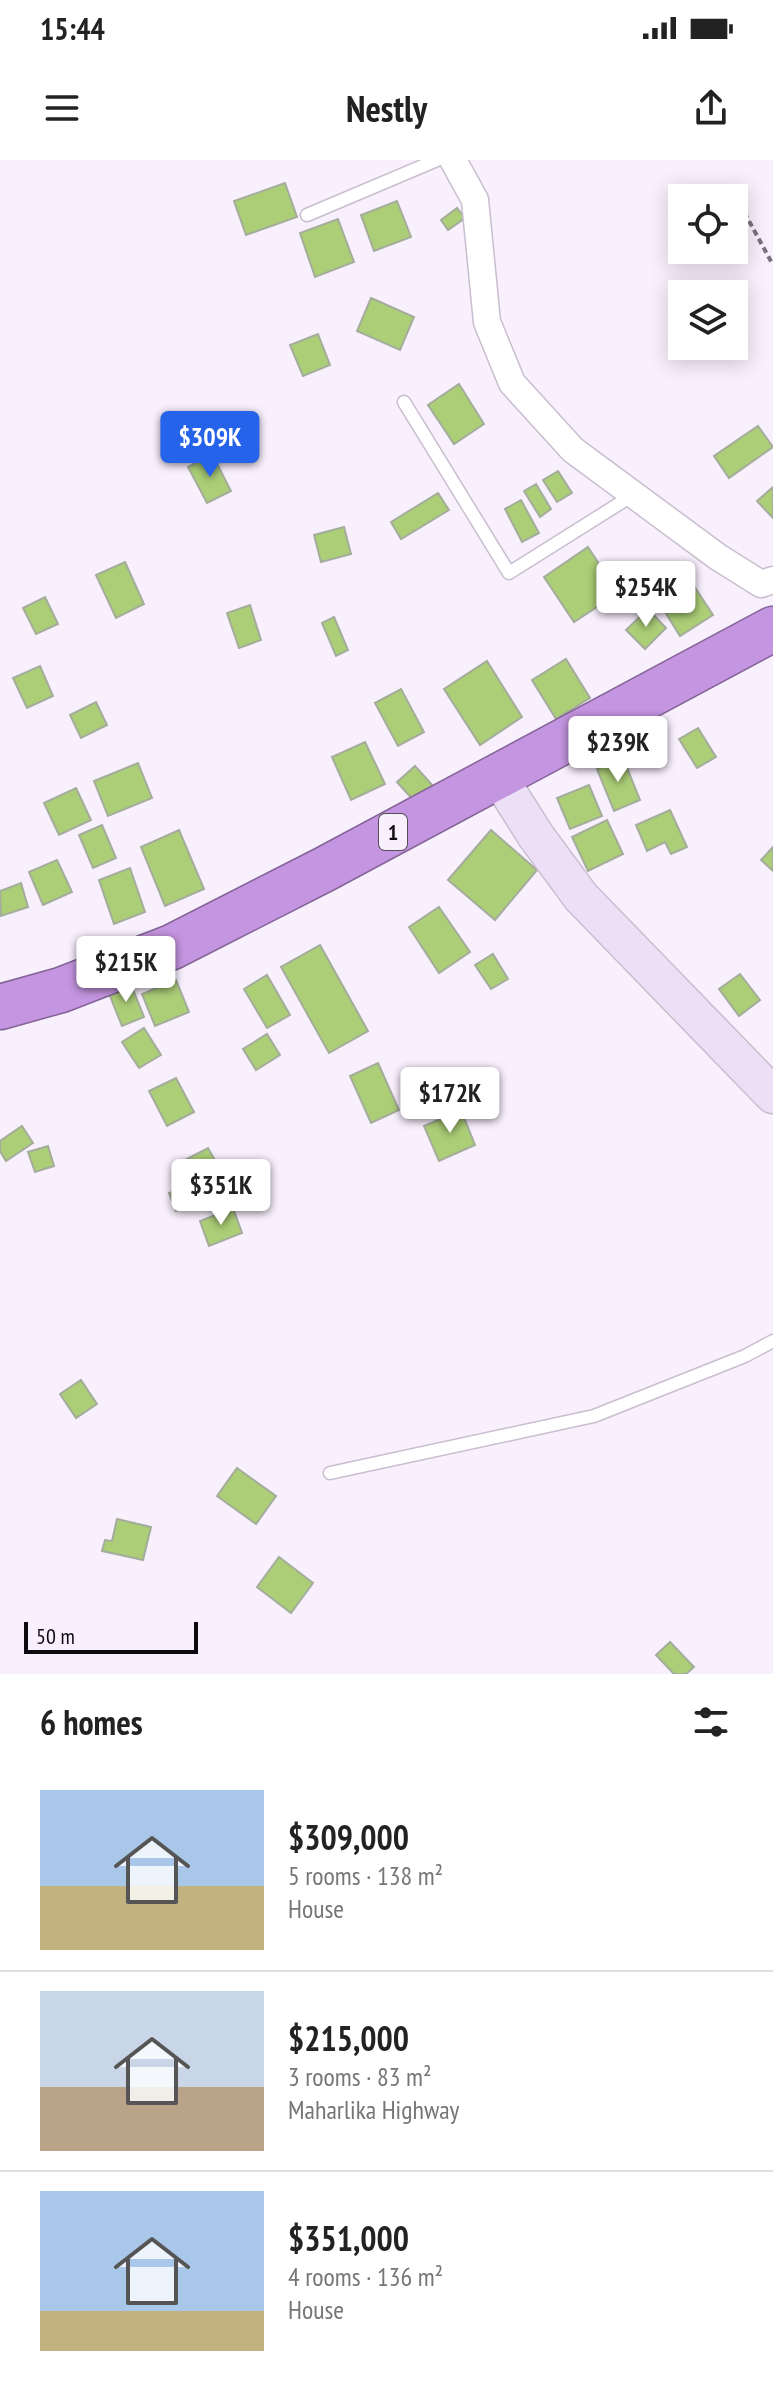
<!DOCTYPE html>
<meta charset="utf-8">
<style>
:root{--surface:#fff;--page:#f6f6f6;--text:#222;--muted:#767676;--line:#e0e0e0;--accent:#2563eb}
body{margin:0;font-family:"PT Sans Narrow",sans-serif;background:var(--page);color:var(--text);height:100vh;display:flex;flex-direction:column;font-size:30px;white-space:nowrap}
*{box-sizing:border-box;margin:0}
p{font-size:26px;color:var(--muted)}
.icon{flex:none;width:44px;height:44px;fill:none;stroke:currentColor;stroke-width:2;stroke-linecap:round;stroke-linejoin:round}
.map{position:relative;height:1514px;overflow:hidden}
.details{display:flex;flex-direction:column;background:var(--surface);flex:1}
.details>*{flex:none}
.controls{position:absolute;left:668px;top:24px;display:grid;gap:16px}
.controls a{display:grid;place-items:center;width:80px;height:80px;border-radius:0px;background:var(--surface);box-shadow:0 4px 20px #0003;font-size:40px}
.scale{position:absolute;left:24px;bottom:20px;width:174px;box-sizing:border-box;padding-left:8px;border:4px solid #0e0a10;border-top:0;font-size:22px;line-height:28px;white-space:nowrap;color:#0e0a10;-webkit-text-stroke:6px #f9f0fe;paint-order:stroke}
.price{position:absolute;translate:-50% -68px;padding:0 18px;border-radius:8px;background:#fff;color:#222;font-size:26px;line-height:52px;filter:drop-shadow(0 2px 4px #0008)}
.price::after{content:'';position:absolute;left:50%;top:48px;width:24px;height:18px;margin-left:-12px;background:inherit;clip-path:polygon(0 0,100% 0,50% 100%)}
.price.active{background:var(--accent);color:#fff}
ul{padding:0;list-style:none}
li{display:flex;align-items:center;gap:24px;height:200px;padding:0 40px}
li+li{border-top:2px solid var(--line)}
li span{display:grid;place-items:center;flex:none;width:224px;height:160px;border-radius:0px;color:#555}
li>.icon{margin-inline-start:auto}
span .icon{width:96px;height:96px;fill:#fffc;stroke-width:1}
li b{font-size:34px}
h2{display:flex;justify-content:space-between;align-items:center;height:96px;padding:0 40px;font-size:34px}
.status{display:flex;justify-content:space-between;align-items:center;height:56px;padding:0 40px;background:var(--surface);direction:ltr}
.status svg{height:22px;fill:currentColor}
header{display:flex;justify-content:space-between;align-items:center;height:104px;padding:0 40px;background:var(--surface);font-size:36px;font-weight:700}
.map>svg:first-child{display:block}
</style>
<div class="status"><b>15:44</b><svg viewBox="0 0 49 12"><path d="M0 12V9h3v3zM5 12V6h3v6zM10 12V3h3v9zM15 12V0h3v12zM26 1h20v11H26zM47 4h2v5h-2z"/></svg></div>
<header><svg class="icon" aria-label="menu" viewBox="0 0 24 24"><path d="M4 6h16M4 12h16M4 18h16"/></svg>Nestly<svg class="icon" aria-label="share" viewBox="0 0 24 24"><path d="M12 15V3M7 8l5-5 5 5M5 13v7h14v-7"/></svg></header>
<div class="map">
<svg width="773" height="1514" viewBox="0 0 773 1514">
<rect width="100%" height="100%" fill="#f9f0fe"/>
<path fill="#acce77" stroke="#a4ac9b" stroke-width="2" d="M285,23L297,57L246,75L234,41Z
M397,41L411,77L374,91L361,55Z
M457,48L465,58L448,70L441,60Z
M338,59L354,102L315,117L300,73Z
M371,138L414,157L400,190L357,171Z
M318,174L330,205L303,216L290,185Z
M459,224L484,264L454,284L428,245Z
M758,266L773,287L729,318L714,296Z
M212,294L231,331L207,343L188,307Z
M558,311L572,333L557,342L543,320Z
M536,324L551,349L540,357L524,331Z
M773,327V358L757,341Z
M438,333L449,350L401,379L391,362Z
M521,340L539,373L522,382L505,349Z
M344,367L351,394L321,402L314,375Z
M588,387L618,433L574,462L544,417Z
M125,402L144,444L116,458L96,415Z
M659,407L673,431L658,440L644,415Z
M694,426L713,455L680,476L662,447Z
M45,437L58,464L36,474L23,448Z
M250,445L261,480L239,488L227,453Z
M648,449L666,468L645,489L626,470Z
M334,457L348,490L336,496L322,463Z
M566,499L590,538L556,559L532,520Z
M487,501L522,557L480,585L444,529Z
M40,506L53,536L27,548L13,518Z
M401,529L424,572L398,586L375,543Z
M96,542L107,565L81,578L70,555Z
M698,568L716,597L697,608L679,579Z
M365,582L385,624L351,640L332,597Z
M623,598L640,640L614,651L597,609Z
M138,603L152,638L108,656L94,621Z
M415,606L433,626L415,642L397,622Z
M589,625L602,656L570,669L557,638Z
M76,628L91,660L59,675L44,643Z
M670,650L687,687L671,694L665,682L647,691L636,665Z
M607,660L623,694L588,711L572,677Z
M102,665L116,698L93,708L79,675Z
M179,670L204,729L165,746L141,687Z
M491,670L537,710L495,760L448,720Z
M773,687V711L761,700Z
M57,700L72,732L43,745L29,712Z
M130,708L145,752L114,764L99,720Z
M21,723L28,747L1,756L0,731Z
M439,747L470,792L439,813L409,767Z
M320,785L368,871L329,893L281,807Z
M493,794L508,819L491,829L475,805Z
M740,814L760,840L739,856L719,829Z
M267,815L290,855L267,868L244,829Z
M176,820L189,852L155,866L142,834Z
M130,822L144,857L122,866L108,831Z
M144,868L161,895L139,908L122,882Z
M267,874L280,895L256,910L243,889Z
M378,903L399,950L371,963L350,916Z
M176,918L194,952L167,966L149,931Z
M461,950L475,985L439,1001L424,966Z
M22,966L33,983L6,1001L0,991V981Z
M48,986L54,1006L35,1012L28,992Z
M208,988L216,1002L191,1016L183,1001Z
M217,1009L224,1023L204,1034L197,1020Z
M189,1026L195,1043L176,1051L169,1033Z
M233,1048L242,1073L209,1086L200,1061Z
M81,1220L97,1244L76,1258L60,1234Z
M237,1308L276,1336L256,1364L217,1336Z
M117,1359L151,1367L143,1400L102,1391L105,1380L112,1381Z
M279,1397L313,1423L291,1453L257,1427Z
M670,1482L694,1507L686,1514H674L656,1495Z"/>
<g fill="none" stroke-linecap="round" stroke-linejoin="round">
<g stroke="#c8becf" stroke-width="15">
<path id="lane" d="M307,55L437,0
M404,242L509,413L633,335
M330,1313L594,1256L745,1196L773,1181"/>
</g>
<g stroke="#c8becf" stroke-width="29">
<path id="street" d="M453,0L475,40L487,162L512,223L573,290L718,397L761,424L773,420"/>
</g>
<g stroke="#c8becf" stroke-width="39">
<path id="secondary" d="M498,616L536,676L581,737L773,935"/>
</g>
<g stroke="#846497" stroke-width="47">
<path id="highway" d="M0,847L61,830L172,787L325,709L773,469"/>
</g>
<path stroke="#79727c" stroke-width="4" stroke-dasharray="6 4" stroke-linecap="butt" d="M730,26L773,105"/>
<use href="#lane" stroke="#fff" stroke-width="12"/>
<use href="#street" stroke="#fff" stroke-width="26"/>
<use href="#secondary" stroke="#eddff6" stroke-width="36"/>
<use href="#highway" stroke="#c495e0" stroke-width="44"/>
</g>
<g text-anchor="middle" stroke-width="7" stroke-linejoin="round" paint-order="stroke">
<rect fill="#f9f0fe" stroke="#544f57" stroke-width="2" x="379" y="654" width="28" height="36" rx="6"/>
<g font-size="22" font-weight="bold" fill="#0e0a10">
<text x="393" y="680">1</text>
</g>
</g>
</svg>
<div class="controls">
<a><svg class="icon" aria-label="locate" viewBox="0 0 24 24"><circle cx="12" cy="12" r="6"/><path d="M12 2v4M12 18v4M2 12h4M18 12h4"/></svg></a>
<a><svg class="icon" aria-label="layers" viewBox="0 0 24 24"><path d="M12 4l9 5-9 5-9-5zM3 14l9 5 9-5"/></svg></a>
</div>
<div class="scale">50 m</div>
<b class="price active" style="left:210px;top:319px">$309K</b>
<b class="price" style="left:646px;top:469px">$254K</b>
<b class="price" style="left:618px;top:624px">$239K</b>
<b class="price" style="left:126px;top:844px">$215K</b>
<b class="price" style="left:450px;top:975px">$172K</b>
<b class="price" style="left:221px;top:1067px">$351K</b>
</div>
<section class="details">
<h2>6 homes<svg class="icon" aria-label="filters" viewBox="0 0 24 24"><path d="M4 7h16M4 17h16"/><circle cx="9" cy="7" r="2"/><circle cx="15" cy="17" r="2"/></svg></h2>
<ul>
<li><span style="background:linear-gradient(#a9c7e8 60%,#c2b280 0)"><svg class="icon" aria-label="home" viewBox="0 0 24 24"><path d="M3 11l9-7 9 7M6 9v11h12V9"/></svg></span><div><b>$309,000</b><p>5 rooms · 138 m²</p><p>House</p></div></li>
<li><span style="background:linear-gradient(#c9d6e8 60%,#b9a48a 0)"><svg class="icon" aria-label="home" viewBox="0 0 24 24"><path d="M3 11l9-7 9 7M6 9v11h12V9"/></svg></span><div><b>$215,000</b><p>3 rooms · 83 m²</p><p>Maharlika Highway</p></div></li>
<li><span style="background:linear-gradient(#a9c7e8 75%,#c2b280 0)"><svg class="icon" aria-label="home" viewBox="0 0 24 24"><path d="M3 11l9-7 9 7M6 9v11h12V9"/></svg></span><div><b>$351,000</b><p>4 rooms · 136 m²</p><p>House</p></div></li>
</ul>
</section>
